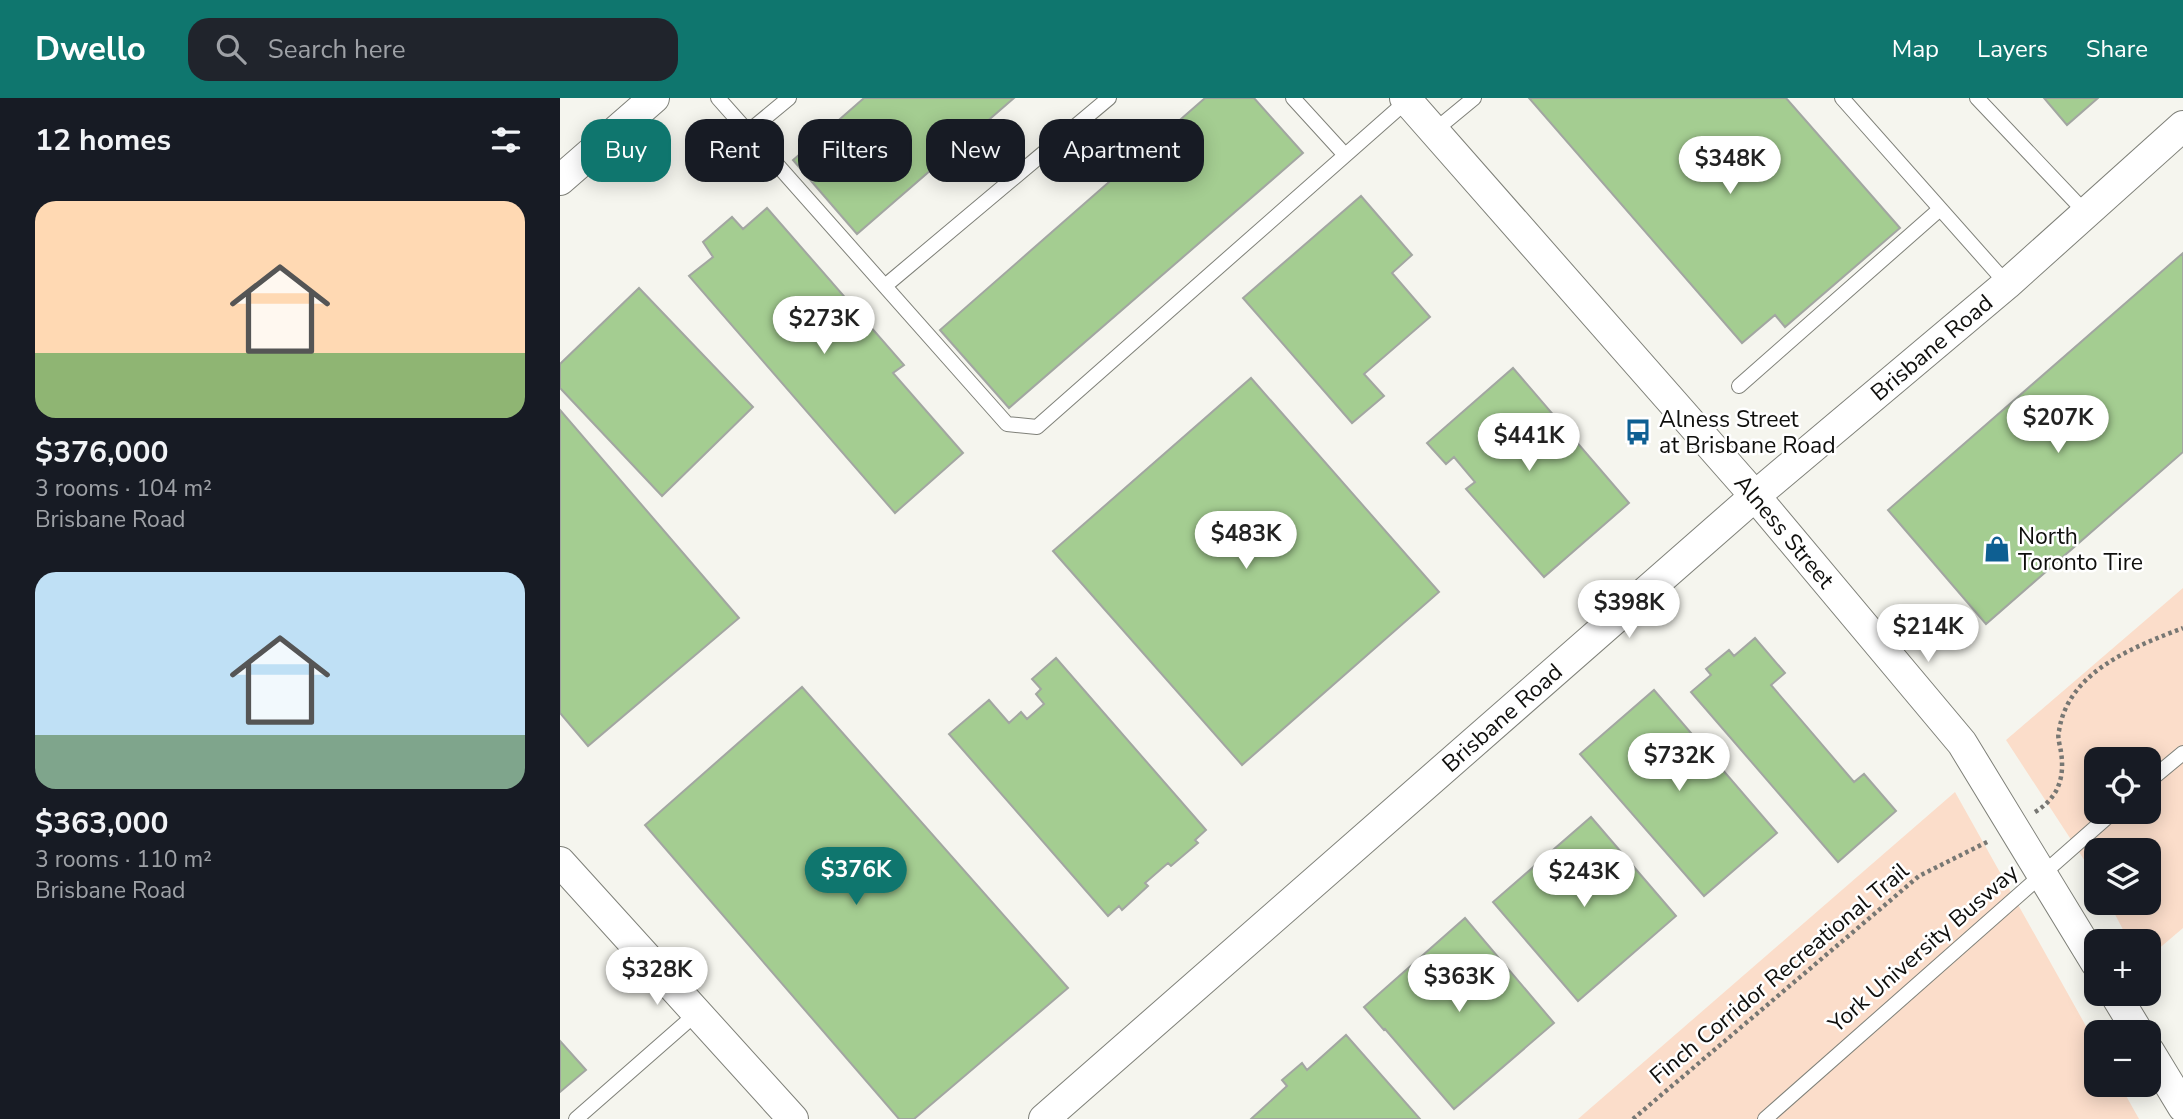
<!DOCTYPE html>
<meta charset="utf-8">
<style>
:root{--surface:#171b24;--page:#20242c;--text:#f1f3f6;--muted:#9ea1a6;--accent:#0f766e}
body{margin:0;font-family:"Nunito Sans",sans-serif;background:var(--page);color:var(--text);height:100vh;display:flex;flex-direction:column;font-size:26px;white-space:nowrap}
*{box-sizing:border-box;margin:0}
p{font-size:23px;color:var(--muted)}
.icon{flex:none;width:38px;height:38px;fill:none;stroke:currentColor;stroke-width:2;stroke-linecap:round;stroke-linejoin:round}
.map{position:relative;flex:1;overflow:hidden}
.side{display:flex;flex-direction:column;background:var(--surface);width:560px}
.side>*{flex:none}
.hud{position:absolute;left:21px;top:21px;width:665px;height:63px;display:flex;gap:14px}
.fabs{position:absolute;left:1524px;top:649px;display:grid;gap:14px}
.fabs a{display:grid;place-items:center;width:77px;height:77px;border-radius:14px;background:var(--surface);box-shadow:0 4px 18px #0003;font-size:35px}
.price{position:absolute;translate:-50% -60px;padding:0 16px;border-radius:24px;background:#fff;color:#222;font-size:23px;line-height:46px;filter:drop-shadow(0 2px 4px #0008)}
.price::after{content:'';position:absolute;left:50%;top:42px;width:21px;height:16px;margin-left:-10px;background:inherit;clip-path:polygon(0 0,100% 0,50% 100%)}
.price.active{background:var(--accent);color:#fff}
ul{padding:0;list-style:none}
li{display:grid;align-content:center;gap:14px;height:371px;padding:0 35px}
li span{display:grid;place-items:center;height:217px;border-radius:21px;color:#555}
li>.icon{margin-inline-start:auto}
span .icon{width:126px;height:126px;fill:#fffc;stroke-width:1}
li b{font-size:30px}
h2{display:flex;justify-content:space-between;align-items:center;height:84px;padding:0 35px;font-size:30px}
.chip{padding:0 24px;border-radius:21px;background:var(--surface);box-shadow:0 4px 18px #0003;font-size:24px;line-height:63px}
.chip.active{background:var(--accent);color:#fff}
header{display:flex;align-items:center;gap:42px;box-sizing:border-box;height:98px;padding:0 35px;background:var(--accent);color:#fff}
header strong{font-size:33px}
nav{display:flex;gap:38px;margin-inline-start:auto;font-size:24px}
.search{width:490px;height:63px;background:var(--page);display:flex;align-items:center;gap:18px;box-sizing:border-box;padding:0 24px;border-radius:21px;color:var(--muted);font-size:26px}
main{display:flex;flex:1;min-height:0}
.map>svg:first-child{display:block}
</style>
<header>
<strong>Dwello</strong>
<div class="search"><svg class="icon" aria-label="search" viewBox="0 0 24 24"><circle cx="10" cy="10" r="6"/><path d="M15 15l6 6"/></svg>Search here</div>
<nav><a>Map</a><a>Layers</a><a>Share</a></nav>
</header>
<main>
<section class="side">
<h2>12 homes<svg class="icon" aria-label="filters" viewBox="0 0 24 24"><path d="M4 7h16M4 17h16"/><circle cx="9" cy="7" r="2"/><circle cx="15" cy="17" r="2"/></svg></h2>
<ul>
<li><span style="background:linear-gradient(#ffd9b3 70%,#8fb573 0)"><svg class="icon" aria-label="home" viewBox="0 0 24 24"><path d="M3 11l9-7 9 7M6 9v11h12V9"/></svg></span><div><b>$376,000</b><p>3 rooms · 104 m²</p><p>Brisbane Road</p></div></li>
<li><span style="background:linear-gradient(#bfe0f5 75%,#7fa58c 0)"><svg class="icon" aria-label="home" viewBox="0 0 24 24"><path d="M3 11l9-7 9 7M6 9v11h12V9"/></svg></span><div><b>$363,000</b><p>3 rooms · 110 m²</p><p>Brisbane Road</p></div></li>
</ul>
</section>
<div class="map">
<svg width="1623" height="1021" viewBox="0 0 1623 1021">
<rect width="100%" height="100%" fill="#f5f5ee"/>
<path fill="#fbddca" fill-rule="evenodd" d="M1623,490V830L1589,859V844L1569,843L1549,805H1589V752H1536V780L1446,642ZM1536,662H1589V714H1536Z
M1395,694L1536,946V987H1560L1579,1021H1018Z"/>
<path fill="#a4cd91" stroke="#a2a6a1" stroke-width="2" d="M304,0H454L297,136L233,62Z
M645,0H694L743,55L449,310L380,232Z
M969,0H1226L1340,130L1225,229L1215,217L1182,245Z
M1484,0H1538L1507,27Z
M801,98L852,157L832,175L870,219L804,276L824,298L792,325L683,200Z
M207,110L344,267L333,275L403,355L335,415L129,178L153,159L143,144L172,119L183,131Z
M1623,155V354L1426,526L1328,412Z
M79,190L193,309L102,398L0,290V266Z
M953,270L1069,405L984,479L906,391L915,384L894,359L886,366L867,345Z
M691,280L879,494L682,667L493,453Z
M0,312L179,520L28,648L0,615Z
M1195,540L1225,575L1211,587L1294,684L1304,676L1336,713L1278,764L1131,594L1151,577L1146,571L1169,552L1174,558Z
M496,560L646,732L635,742L638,745L611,768L608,765L585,785L588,788L562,812L559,808L548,818L389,636L429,602L449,625L461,614L467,621L484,606L476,596L481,591L472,581Z
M242,589L508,890L354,1021H339L85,727Z
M1094,592L1217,735L1144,798L1020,656Z
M1031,719L1116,818L1018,903L933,804Z
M905,820L994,925L894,1011L825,931L824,932L804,909Z
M786,937L860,1021H691L727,988L722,982L742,965L747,972Z
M0,943L26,972L0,994Z"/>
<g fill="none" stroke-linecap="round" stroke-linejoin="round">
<g stroke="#7f8079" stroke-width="16">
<path id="lane" d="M158,0L447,326L477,329L849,1
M733,0L785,57
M1282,0L1447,186
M1417,0L1526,115
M874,33L914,0
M188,34L229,0
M325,188L549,0
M1179,288L1380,111
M1589,683L1623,655
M16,1021L137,915
M1205,1021L1553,714"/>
</g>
<g stroke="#7f8079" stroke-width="32">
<g id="street">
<path id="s1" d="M845,0L1195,398L1402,645L1536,865"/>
<path d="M0,82L94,0"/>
<path d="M0,764L233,1021"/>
<path d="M1555,896L1578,934"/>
<path d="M1589,953L1623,1009"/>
<path id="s2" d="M484,1021L1195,398L1447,186L1623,28"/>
</g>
</g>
<path stroke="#777773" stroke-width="4.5" stroke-dasharray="3.5 3.5" stroke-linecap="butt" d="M1475,714C1498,700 1505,680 1501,654C1500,647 1497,639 1499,633C1508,573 1574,549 1623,530
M1073,1021L1359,778L1429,743"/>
<use href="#lane" stroke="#fff" stroke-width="14"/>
<use href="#street" stroke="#fff" stroke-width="30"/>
</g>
<defs>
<g id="bus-bare" transform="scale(2.1)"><path d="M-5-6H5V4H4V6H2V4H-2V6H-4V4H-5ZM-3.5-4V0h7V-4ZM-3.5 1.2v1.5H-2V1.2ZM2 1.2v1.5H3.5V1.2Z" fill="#0e5f92" stroke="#fff" stroke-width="2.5" paint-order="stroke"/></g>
<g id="shop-bare" transform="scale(2.1)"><path d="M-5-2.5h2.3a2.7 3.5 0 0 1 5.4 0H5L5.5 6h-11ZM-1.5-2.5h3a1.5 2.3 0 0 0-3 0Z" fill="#0e5f92" stroke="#fff" stroke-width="2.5" paint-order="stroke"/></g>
</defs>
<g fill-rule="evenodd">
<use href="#bus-bare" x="1078" y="334"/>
<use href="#shop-bare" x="1437" y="451"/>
</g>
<g text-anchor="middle" stroke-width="5" stroke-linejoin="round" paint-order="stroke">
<g font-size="23" fill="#0f0f0d" stroke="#fff">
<text dy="8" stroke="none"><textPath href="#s2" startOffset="1176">Brisbane Road</textPath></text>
<text dy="8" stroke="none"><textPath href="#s1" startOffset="576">Alness Street</textPath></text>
<text dy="8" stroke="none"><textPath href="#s2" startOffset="609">Brisbane Road</textPath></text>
<text transform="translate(1363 850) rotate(-41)" y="8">York University Busway</text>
<text transform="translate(1219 875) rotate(-40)" y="8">Finch Corridor Recreational Trail</text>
</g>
<g font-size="23" fill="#0f0f0d" stroke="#fff" text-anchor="start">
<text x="1099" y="329">Alness Street<tspan x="1099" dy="26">at Brisbane Road</tspan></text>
<text x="1458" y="446">North<tspan x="1458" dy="26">Toronto Tire</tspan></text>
</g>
</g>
</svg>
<div class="fabs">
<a><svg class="icon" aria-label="locate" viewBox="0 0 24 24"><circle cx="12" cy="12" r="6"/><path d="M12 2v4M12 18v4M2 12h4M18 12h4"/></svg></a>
<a><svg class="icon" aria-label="layers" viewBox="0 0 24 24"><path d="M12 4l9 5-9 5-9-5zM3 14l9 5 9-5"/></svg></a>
<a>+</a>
<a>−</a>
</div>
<b class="price" style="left:1170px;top:98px">$348K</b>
<b class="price" style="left:264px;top:258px">$273K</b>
<b class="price" style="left:1498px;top:357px">$207K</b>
<b class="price" style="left:969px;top:375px">$441K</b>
<b class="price" style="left:686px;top:473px">$483K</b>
<b class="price" style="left:1069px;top:542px">$398K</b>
<b class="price" style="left:1368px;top:566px">$214K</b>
<b class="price" style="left:1119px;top:695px">$732K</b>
<b class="price active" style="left:296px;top:809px">$376K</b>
<b class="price" style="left:1024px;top:811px">$243K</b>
<b class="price" style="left:97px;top:909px">$328K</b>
<b class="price" style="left:899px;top:916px">$363K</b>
<div class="hud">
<a class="chip active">Buy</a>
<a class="chip">Rent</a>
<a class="chip">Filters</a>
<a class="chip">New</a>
<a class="chip">Apartment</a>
</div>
</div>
</main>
